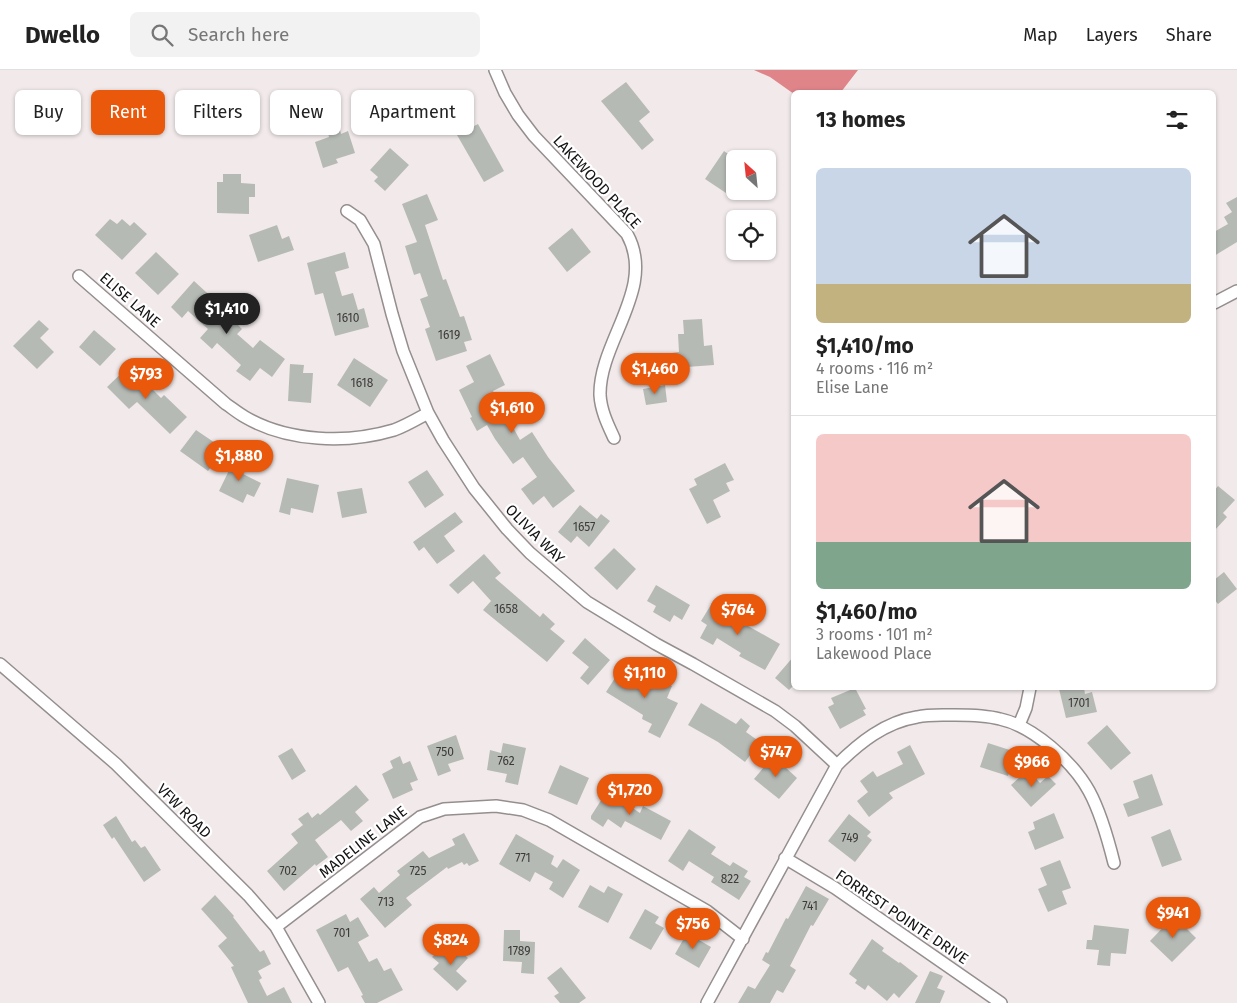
<!DOCTYPE html>
<meta charset="utf-8">
<style>
:root{--surface:#fff;--page:#f2f2f2;--text:#222;--muted:#767676;--line:#e0e0e0;--accent:#ea580c}
body{margin:0;font-family:"Fira Sans",sans-serif;background:var(--page);color:var(--text);height:100vh;display:flex;flex-direction:column;font-size:19px;white-space:nowrap}
*{box-sizing:border-box;margin:0}
p{font-size:16px;color:var(--muted)}
.icon{flex:none;width:28px;height:28px;fill:none;stroke:currentColor;stroke-width:2;stroke-linecap:round;stroke-linejoin:round}
.map{position:relative;flex:1;overflow:hidden}
.sheet{position:absolute;left:791px;top:20px;width:425px;height:600px;display:flex;flex-direction:column;background:var(--surface);border-radius:8px;box-shadow:0 1px 4px #0004}
.sheet>*{flex:none}
.guide{position:absolute;left:15px;top:20px;width:475px;height:45px;display:flex;gap:10px}
.needle{width:32px;rotate:333deg}
.buttons{position:absolute;left:726px;top:80px;display:grid;gap:10px}
.buttons a{display:grid;place-items:center;width:50px;height:50px;border-radius:8px;background:var(--surface);box-shadow:0 1px 4px #0004;font-size:25px}
.price{position:absolute;translate:-50% -42px;padding:0 11px;border-radius:18px;background:var(--accent);color:#fff;font-size:16px;line-height:32px;filter:drop-shadow(0 1px 2px #0008)}
.price::after{content:'';position:absolute;left:50%;top:30px;width:15px;height:11px;margin-left:-8px;background:inherit;clip-path:polygon(0 0,100% 0,50% 100%)}
.price.active{background:#222;color:#fff}
ul{padding:0;list-style:none}
li{display:grid;align-content:center;gap:10px;height:265px;padding:0 25px}
li+li{border-top:1px solid var(--line)}
li span{display:grid;place-items:center;height:155px;border-radius:8px;color:#555}
li>.icon{margin-inline-start:auto}
span .icon{width:90px;height:90px;fill:#fffc;stroke-width:1}
li b{font-size:21px}
h2{display:flex;justify-content:space-between;align-items:center;height:60px;padding:0 25px;font-size:21px}
.chip{padding:0 18px;border-radius:8px;background:var(--surface);box-shadow:0 1px 4px #0004;font-size:18px;line-height:45px}
.chip.active{background:var(--accent);color:#fff}
header{display:flex;align-items:center;gap:30px;box-sizing:border-box;height:70px;padding:0 25px;background:var(--surface);border-bottom:1px solid var(--line)}
header strong{font-size:24px}
nav{display:flex;gap:28px;margin-inline-start:auto;font-size:18px}
.search{width:350px;height:45px;background:var(--page);display:flex;align-items:center;gap:12px;box-sizing:border-box;padding:0 18px;border-radius:8px;color:var(--muted);font-size:19px}
.map>svg:first-child{display:block}
</style>
<header>
<strong>Dwello</strong>
<div class="search"><svg class="icon" aria-label="search" viewBox="0 0 24 24"><circle cx="10" cy="10" r="6"/><path d="M15 15l6 6"/></svg>Search here</div>
<nav><a>Map</a><a>Layers</a><a>Share</a></nav>
</header>
<div class="map">
<svg width="1237" height="933" viewBox="0 0 1237 933">
<rect width="100%" height="100%" fill="#f2eaea"/>
<path fill="#df858a" d="M754,0H858L841,22L794,24L770,7Z"/>
<path fill="#b6bab5" d="M626,12L650,42L639,51L654,70L642,80L601,31Z
M478,54L504,101L484,112L457,65Z
M340,60L341,64L348,61L355,83L336,89L338,93L323,98L315,72L329,67L328,63Z
M390,78L409,95L385,121L374,111L378,107L370,100Z
M724,81L735,89V129L705,109Z
M223,104H241V113L255,114V127H249V144L217,143V112H223Z
M427,124L438,150L425,155L443,210L446,209L460,247L464,246L472,270L464,272L467,281L436,291L425,259L430,257L420,229L428,226L420,203L414,205L405,176L417,172L402,134Z
M1237,127V172L1214,186V162L1228,154L1224,147L1232,142L1226,133Z
M110,149L117,154L122,149L130,156L134,152L147,164L122,190L95,165Z
M277,155L282,169L289,166L294,180L258,192L249,165Z
M572,158L591,182L567,202L548,178Z
M156,182L179,204L158,225L135,203Z
M345,182L349,198L335,202L342,226L353,223L358,240L364,238L369,257L335,266L323,223L315,225L307,193Z
M194,211L218,233L209,242L226,258L233,250L242,259L237,264L253,278L260,270L285,289L272,307L260,298L250,311L236,301L241,295L217,273L212,279L200,268L208,259L188,241L182,248L171,237Z
M702,249L704,276L712,275L714,295L673,298L672,283L679,282L678,264H684L683,250Z
M39,250L49,259L40,268L54,282L37,299L13,276Z
M94,260L116,279L100,296L79,277Z
M490,284L505,315L493,321L520,370L532,362L548,387L575,421L553,438L544,426L533,435L521,419L537,407L523,387L513,394L495,369L487,355L477,361L470,348L472,347L459,320L474,312L466,296Z
M354,288L388,310L370,337L337,315Z
M290,294L304,295L303,303H313L311,333L288,331Z
M129,296L161,328L164,325L187,347L170,364L137,332L129,339L107,317Z
M665,315L667,332L646,335L643,319Z
M196,360L224,379L208,401L180,381Z
M236,386L249,392L243,404L261,413L254,427L247,424L243,433L219,421Z
M725,393L734,410L726,413L730,421L713,430L721,447L707,454L689,419L697,415L694,409Z
M427,400L444,425L425,438L408,412Z
M287,408L319,415L313,443L291,438L290,445L279,442Z
M1218,416L1235,430L1223,443L1227,447L1214,461V421Z
M362,418L367,443L342,448L337,422Z
M580,435L597,449L601,444L610,451L589,477L577,466L571,473L558,462Z
M455,442L463,452L444,466L455,481L437,494L424,477L419,481L413,472Z
M614,478L636,499L617,520L594,498Z
M484,484L501,503L495,508L540,547L543,543L555,554L550,559L565,571L547,592L483,540L491,531L473,511L458,524L449,515Z
M1224,502L1237,519L1218,534L1214,529V510Z
M656,515L690,535L682,550L674,545L670,552L653,542L656,536L647,531Z
M714,530L743,548L741,552L780,574L765,600L739,586L741,583L717,568L713,575L700,568L707,555L701,551Z
M585,568L610,590L588,615L580,608L589,597L572,583Z
M794,586V615L789,620L775,608Z
M622,597L656,618L660,610L672,616L667,628L678,633L660,668L648,662L652,654L642,649L643,645L606,622Z
M855,618L866,639L863,640L866,645L840,659L828,637L834,634L831,628Z
M1065,618H1084L1085,624L1092,622L1097,642L1066,648L1059,619Z
M701,633L736,654L741,648L750,656L746,662L760,672L745,692L718,672L688,655Z
M1107,655L1131,683L1111,700L1087,673Z
M456,665L464,689L448,694L451,701L438,706L427,676Z
M503,673L526,678L518,715L505,712L507,704L487,700L490,680L501,683Z
M988,673L1016,682L1008,706L980,697Z
M910,675L925,704L889,723L893,728L869,747L857,731L868,722L860,711L873,701L877,707L903,694L897,682Z
M292,678L306,701L292,710L278,686Z
M400,686L403,694L410,691L418,710L410,713L413,720L393,729L382,704L393,698L390,691Z
M781,687L788,693L785,697L797,708L779,729L754,709L769,691L774,695Z
M560,695L589,708L577,735L548,723Z
M1028,700L1040,713L1048,706L1056,714L1031,737L1011,715Z
M1152,704L1163,735L1128,747L1123,734L1139,728L1133,711Z
M356,715L369,730L355,742L363,751L351,761L341,750L315,770L328,787L316,796L315,794L284,821L267,801L298,773L291,764L303,755L298,749L308,742L312,748L318,743L320,745Z
M607,721L640,743L643,736L671,751L661,770L625,751L621,758L608,749L603,757L591,749V746Z
M1054,743L1064,768L1035,780L1028,762L1035,759L1033,752Z
M849,744L871,762L867,766L872,770L855,792L828,771Z
M116,746L132,772L135,770L141,778L145,776L161,800L144,812L114,767L112,769L103,755Z
M689,759L716,777L711,784L730,796L733,792L748,801L744,807L751,811L739,830L711,812L714,807L689,791L683,801L668,791Z
M1170,759L1182,790L1162,797L1151,767Z
M464,763L479,791L469,796L467,793L464,795L462,792L448,799L447,797L406,828L412,835L385,858L360,829L374,817L379,823L400,805L397,801L423,781L429,788L455,775L452,769Z
M516,764L554,786L551,794L557,798L563,789L580,800L563,828L549,819L553,812L535,802L530,812L499,794Z
M1060,790L1071,818L1062,821L1067,834L1048,842L1038,819L1047,815L1040,798Z
M590,815L604,823L608,816L623,824L608,853L578,837Z
M806,816L829,829L813,856L811,855L790,896L796,900L783,923L777,920L770,933H738L748,916L755,919L770,895L762,890L766,882L768,883L786,848L788,849Z
M215,825L234,846L233,847L260,882L264,880L271,894L258,901L262,908L259,910L267,926L284,917L292,933H248L231,897L234,896L218,876L227,868L201,839Z
M645,839L659,847L655,853L664,858L651,880L629,868Z
M346,844L350,852L358,847L369,866L358,872L369,892L377,888L384,901L391,898L403,920L377,933H365L361,926L363,925L348,897L338,902L316,860Z
M1174,846L1196,868L1172,892L1150,871Z
M1094,855L1129,859L1126,884L1111,883L1110,896L1097,895L1099,880L1086,879L1087,870H1092Z
M504,860H520V871L535,872L534,904L521,903L522,892L503,891Z
M687,863L711,877L699,898L675,884Z
M872,869L884,878L882,881L899,893L900,892L918,906L899,928L894,923L887,931L868,915L865,920L855,913L857,910L849,904Z
M454,875L468,888L456,901L467,911L457,921L433,899L439,893L432,887L442,877L447,882Z
M561,897L586,928L579,933H560L554,926L559,923L547,908Z
M930,901L943,906L937,918L945,921L940,933H915Z"/>
<g fill="none" stroke-linecap="round" stroke-linejoin="round">
<g stroke="#958e8e" stroke-width="14">
<path id="minor" d="M495,0L505,23L518,45L534,66L627,164C657,218 599,271 600,325C601,341 608,355 614,368
M347,141L360,150L374,174L392,244L403,281L428,343L443,370L474,418L507,459L530,483L587,532L656,574L693,594L775,641L795,656L837,695
M79,206L226,334C232,338 238,343 245,347C288,372 347,374 394,360C405,356 417,349 428,343
M1214,233L1237,221
M0,594L116,694L248,825L276,857L319,933
M1019,655L1026,638L1030,618
M785,788L835,818L1001,933
M276,857L420,747L444,739L496,736L523,740L549,750L707,841L743,869
M707,933L837,695C859,673 885,652 917,647C929,644 942,645 955,645C970,645 985,645 1000,649C1033,656 1073,692 1089,721C1101,743 1108,769 1114,793"/>
</g>
<use href="#minor" stroke="#fff" stroke-width="11"/>
</g>
<g text-anchor="middle" stroke-width="4.5" stroke-linejoin="round" paint-order="stroke">
<g font-size="12" fill="#3c3b3a">
<text x="348" y="252">1610</text>
<text x="449" y="269">1619</text>
<text x="362" y="317">1618</text>
<text x="584" y="461">1657</text>
<text x="506" y="543">1658</text>
<text x="1079" y="637">1701</text>
<text x="445" y="686">750</text>
<text x="506" y="695">762</text>
<text x="850" y="772">749</text>
<text x="523" y="792">771</text>
<text x="288" y="805">702</text>
<text x="418" y="805">725</text>
<text x="730" y="813">822</text>
<text x="386" y="836">713</text>
<text x="810" y="840">741</text>
<text x="342" y="867">701</text>
<text x="519" y="885">1789</text>
</g>
<g font-size="15" fill="#131111" stroke="#fff">
<text transform="translate(597 112) rotate(47)" y="5">LAKEWOOD PLACE</text>
<text transform="translate(130 230) rotate(41)" y="5">ELISE LANE</text>
<text transform="translate(535 464) rotate(45)" y="5">OLIVIA WAY</text>
<text transform="translate(184 741) rotate(45)" y="5">VFW ROAD</text>
<text transform="translate(363 772) rotate(-38)" y="5">MADELINE LANE</text>
<text transform="translate(902 847) rotate(34)" y="5">FORREST POINTE DRIVE</text>
</g>
</g>
</svg>
<div class="buttons">
<a><svg class="needle" viewBox="-14 -14 28 28"><path d="M0-13l5 13h-10z" fill="#e53935"/><path d="M0 13l5-13h-10z" fill="#767676"/></svg></a>
<a><svg class="icon" aria-label="locate" viewBox="0 0 24 24"><circle cx="12" cy="12" r="6"/><path d="M12 2v4M12 18v4M2 12h4M18 12h4"/></svg></a>
</div>
<b class="price active" style="left:227px;top:265px">$1,410</b>
<b class="price" style="left:655px;top:325px">$1,460</b>
<b class="price" style="left:146px;top:330px">$793</b>
<b class="price" style="left:512px;top:364px">$1,610</b>
<b class="price" style="left:239px;top:412px">$1,880</b>
<b class="price" style="left:738px;top:566px">$764</b>
<b class="price" style="left:645px;top:629px">$1,110</b>
<b class="price" style="left:776px;top:708px">$747</b>
<b class="price" style="left:1032px;top:718px">$966</b>
<b class="price" style="left:630px;top:746px">$1,720</b>
<b class="price" style="left:1173px;top:869px">$941</b>
<b class="price" style="left:693px;top:880px">$756</b>
<b class="price" style="left:451px;top:896px">$824</b>
<div class="guide">
<a class="chip">Buy</a>
<a class="chip active">Rent</a>
<a class="chip">Filters</a>
<a class="chip">New</a>
<a class="chip">Apartment</a>
</div>
<section class="sheet">
<h2>13 homes<svg class="icon" aria-label="filters" viewBox="0 0 24 24"><path d="M4 7h16M4 17h16"/><circle cx="9" cy="7" r="2"/><circle cx="15" cy="17" r="2"/></svg></h2>
<ul>
<li><span style="background:linear-gradient(#c9d6e8 75%,#c2b280 0)"><svg class="icon" aria-label="home" viewBox="0 0 24 24"><path d="M3 11l9-7 9 7M6 9v11h12V9"/></svg></span><div><b>$1,410/mo</b><p>4 rooms · 116 m²</p><p>Elise Lane</p></div></li>
<li><span style="background:linear-gradient(#f6c9c9 70%,#7fa58c 0)"><svg class="icon" aria-label="home" viewBox="0 0 24 24"><path d="M3 11l9-7 9 7M6 9v11h12V9"/></svg></span><div><b>$1,460/mo</b><p>3 rooms · 101 m²</p><p>Lakewood Place</p></div></li>
</ul>
</section>
</div>
